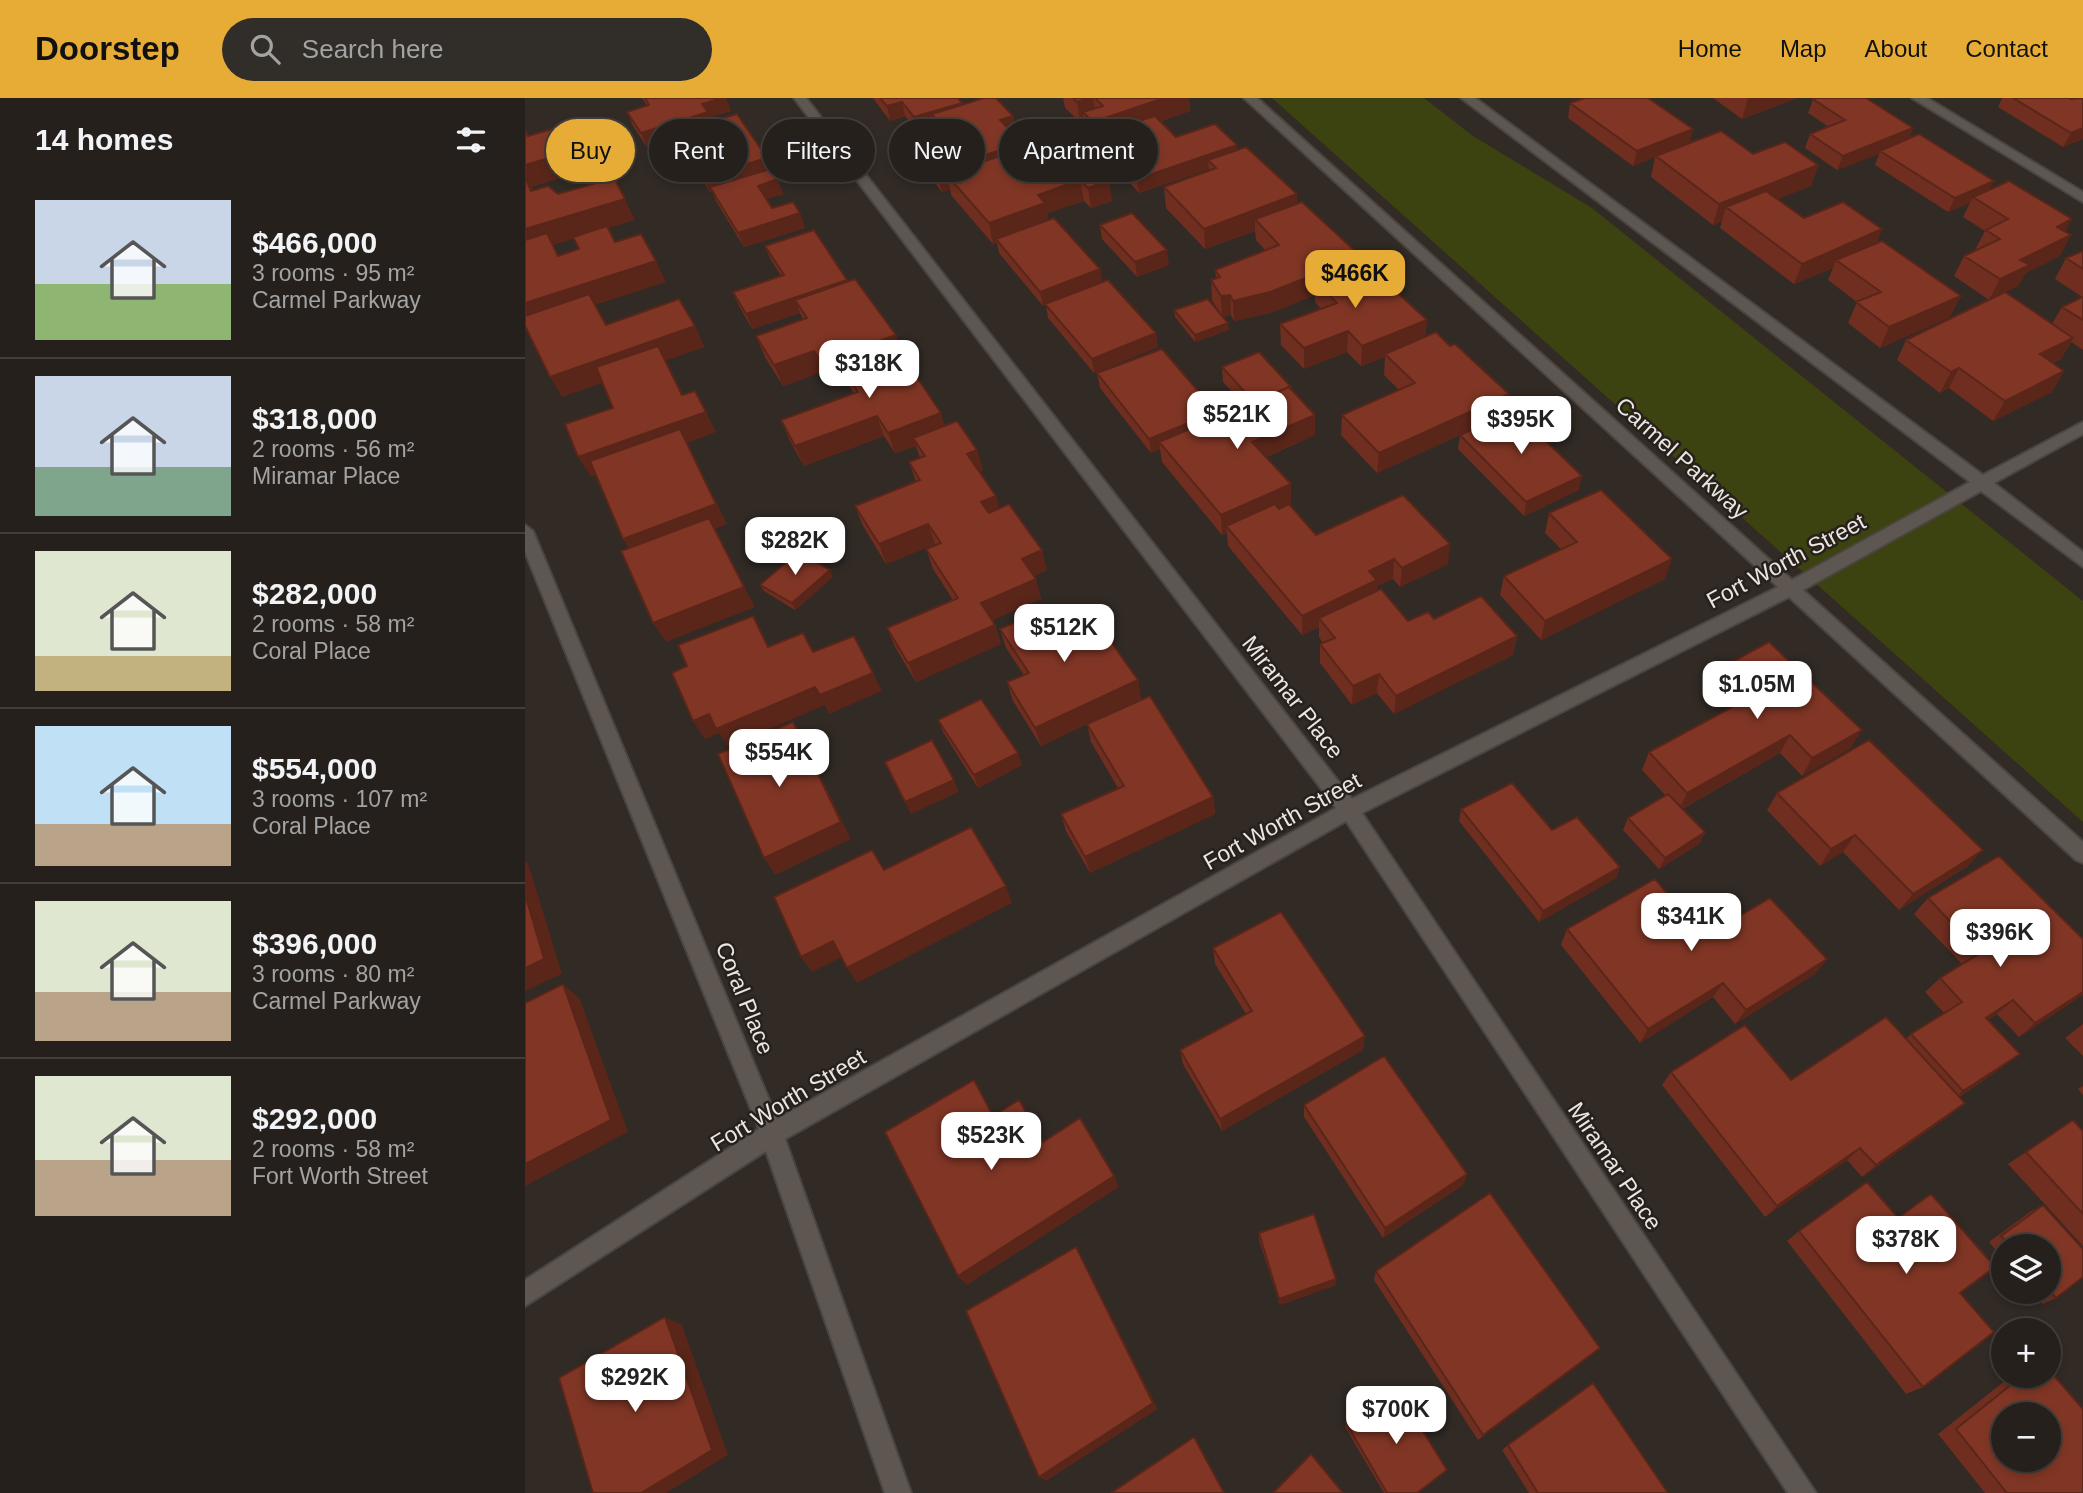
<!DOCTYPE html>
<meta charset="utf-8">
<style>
:root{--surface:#25201c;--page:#312d29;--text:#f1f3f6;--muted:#a3a3a3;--line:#423e3b;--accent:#e7ac36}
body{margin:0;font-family:Arial,sans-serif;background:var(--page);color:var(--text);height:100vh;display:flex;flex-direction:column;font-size:26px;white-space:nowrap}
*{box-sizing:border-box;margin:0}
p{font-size:23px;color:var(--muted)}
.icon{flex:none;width:38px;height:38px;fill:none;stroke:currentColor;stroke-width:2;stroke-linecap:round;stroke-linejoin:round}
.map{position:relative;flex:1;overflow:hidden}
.details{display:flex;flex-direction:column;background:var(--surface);width:525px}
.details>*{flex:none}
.hud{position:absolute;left:21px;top:21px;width:665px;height:63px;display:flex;gap:14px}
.buttons{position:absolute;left:1466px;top:1136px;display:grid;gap:14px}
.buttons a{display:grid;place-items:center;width:70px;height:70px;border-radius:50%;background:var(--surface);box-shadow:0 4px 10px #0003,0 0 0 2px var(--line);font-size:35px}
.price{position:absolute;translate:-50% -60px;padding:0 16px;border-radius:14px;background:#fff;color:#222;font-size:23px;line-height:46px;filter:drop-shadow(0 2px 4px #0008)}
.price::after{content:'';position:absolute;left:50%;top:42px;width:21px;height:16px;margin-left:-10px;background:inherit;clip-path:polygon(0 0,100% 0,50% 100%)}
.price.current{background:var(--accent);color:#111}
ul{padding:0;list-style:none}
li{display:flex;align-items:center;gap:21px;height:175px;padding:0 35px}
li+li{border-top:2px solid var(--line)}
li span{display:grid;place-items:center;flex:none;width:196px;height:140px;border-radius:0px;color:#555}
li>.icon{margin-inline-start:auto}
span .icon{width:84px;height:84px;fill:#fffc;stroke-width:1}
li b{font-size:30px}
h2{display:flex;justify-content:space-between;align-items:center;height:84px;padding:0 35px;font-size:30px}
.chip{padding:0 24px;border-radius:32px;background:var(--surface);box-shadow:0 4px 10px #0003,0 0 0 2px var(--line);font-size:24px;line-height:63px}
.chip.current{background:var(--accent);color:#111}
header{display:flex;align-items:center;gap:42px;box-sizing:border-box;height:98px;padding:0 35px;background:var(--accent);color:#111}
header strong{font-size:33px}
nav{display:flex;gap:38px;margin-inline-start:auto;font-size:24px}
.search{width:490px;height:63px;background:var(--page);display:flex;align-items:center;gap:18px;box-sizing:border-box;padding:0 24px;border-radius:38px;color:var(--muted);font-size:26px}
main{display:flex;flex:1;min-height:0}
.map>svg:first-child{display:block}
</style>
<header>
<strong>Doorstep</strong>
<div class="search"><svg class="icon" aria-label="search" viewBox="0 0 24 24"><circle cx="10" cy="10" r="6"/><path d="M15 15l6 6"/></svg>Search here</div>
<nav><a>Home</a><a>Map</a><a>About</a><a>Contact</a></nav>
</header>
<main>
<section class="details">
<h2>14 homes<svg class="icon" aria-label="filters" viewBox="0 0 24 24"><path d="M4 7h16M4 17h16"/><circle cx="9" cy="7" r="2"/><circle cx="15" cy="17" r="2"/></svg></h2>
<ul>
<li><span style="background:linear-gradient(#c9d6e8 60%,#8fb573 0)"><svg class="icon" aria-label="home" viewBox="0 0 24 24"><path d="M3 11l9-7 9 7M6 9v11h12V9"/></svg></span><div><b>$466,000</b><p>3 rooms · 95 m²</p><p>Carmel Parkway</p></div></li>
<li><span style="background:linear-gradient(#c9d6e8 65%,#7fa58c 0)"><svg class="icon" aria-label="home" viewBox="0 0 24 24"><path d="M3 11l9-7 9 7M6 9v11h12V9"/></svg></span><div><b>$318,000</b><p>2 rooms · 56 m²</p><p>Miramar Place</p></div></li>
<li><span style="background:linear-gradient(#dfe7d0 75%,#c2b280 0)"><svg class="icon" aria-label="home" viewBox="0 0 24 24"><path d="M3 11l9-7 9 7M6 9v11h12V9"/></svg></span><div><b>$282,000</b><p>2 rooms · 58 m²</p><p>Coral Place</p></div></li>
<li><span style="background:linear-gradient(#bfe0f5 70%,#b9a48a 0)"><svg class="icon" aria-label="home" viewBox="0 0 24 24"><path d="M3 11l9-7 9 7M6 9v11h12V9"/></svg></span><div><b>$554,000</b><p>3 rooms · 107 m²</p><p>Coral Place</p></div></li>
<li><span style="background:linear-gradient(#dfe7d0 65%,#b9a48a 0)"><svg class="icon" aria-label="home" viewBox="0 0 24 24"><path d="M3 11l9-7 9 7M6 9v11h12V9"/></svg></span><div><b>$396,000</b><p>3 rooms · 80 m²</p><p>Carmel Parkway</p></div></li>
<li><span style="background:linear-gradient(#dfe7d0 60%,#b9a48a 0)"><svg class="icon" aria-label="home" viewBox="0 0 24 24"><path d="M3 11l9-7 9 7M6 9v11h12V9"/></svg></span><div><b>$292,000</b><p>2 rooms · 58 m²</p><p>Fort Worth Street</p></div></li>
</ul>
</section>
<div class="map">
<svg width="1558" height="1395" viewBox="0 0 1558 1395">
<rect width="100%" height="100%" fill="#312a25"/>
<path fill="#3d4211" d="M747,0H899L948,38L1067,110L1558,503V724Z"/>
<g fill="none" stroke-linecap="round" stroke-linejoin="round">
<g stroke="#4a4541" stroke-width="4">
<path id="minor" d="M269,0H281L827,701L1253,489L719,0H732L1267,482L1445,384L936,0H950L1458,377L1558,324V336L1469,385L1558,454V469L1456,393L1278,492L1558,744V765L1551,762L1264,499L837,715L1291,1395H1263L821,723L260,1041L386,1395H360L241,1053L0,1208V1182L234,1031L0,454V427L8,433L252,1021L811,710Z
M1387,0H1402L1558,94V104Z"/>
</g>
<use href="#minor" fill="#5e5751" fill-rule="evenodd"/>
</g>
<path fill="#6f2e20" d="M117,0H201L206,13L185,19L187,24L242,60L246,71L258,96L241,101L247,110L280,130L219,149L191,103L187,93L185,94L157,49L153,40L122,49L108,28L102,14L122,8Z
M348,0H433L438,7L488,18L492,39L497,45L501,66L487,70L490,73H543L587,103L566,110L559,103L522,115L523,122L575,171L577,184L633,249L569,275L523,220L521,207L518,208L474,155L472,145L468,146L426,97L425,91L417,94L398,70L392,49L416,42L412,37L410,28L393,34L380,18L365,23Z
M538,0H664L665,13L636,23L651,39L712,52L772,96V106L828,169L902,222L900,239L980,316L943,334L1054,392L999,418L933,351L935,337L852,375L816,337L817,317L874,292L859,277L860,259L836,268L822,254L779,271L756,247L755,226L796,211L790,204V197L745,215L709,223L706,217L698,219L704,232L670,244L650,219L649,212L695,215L687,202L686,182L691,180L690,172L740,152L731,142L730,133L680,151L641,110L639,89L684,73V71L614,95L593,72L591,58L602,54L593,44L592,37L571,45L561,35L559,23L555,24L540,10Z
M1188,0H1272L1217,21Z
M1477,0H1544L1545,1L1558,0V41L1538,49L1473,9Z
M1288,1L1388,30L1384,41L1465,91L1541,134L1535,158L1501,175L1493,188L1480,194L1527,226L1537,209L1557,199L1530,181L1541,160L1558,153V252L1546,244L1536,261L1528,265L1539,273L1527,294L1468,323L1424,290L1415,295L1372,262L1381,242L1464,202L1429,178L1439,158L1450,152L1460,133L1438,119L1445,105L1423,114L1350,67L1354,56L1312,72L1280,50L1285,36L1304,29L1283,15Z
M1045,5L1165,45L1293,67L1286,88L1252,101L1279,120L1357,131L1352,145L1425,219L1355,250L1323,225L1332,204L1303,182L1308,170L1269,186L1195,130L1197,123L1188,127L1126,79L1130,59L1108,68L1043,20Z
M575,127L644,167L612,179L577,141Z
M240,148L323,184L371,237L377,257L420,328L452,352L458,372L454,374L471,398L474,410L522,472L509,478L511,481L516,501L467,522L470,527L476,546L391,584L370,549L362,530L428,502L408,471L401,451L411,447L410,446L361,466L338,428L330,408L391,384L384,364L395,360L391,348L370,355L359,338L279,368L265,343L256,322L329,296L325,289L320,278L304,284L297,274L258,288L240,259L231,238L278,222L275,215L227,231L214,208L208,194L256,178L246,162Z
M697,269L767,290V293L790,317V337L741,359L766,386V406L764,407L791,437L923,466L875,489L868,481L852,488V493L883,523L909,521L992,538L988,557L869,616L852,595L827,607L795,565V546L798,545L794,539V529L777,537L703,448L702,435L697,437L637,364L635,351L626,355L575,290L572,275L691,320L720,308L698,284Z
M1024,415L1140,481L1016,542L975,497L979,478L1036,451L1020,435Z
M308,479L270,512L239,493L235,487Z
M523,521L556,522L613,582L616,601L580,618L688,699L690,716L565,775L541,733L536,716L593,690L566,644L562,626L516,648L488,603L482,584L499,577L481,550L475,531Z
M1194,571L1326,650L1277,678L1255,655L1157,711L1180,734L1174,746L1134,771L1098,732L1103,720L1140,697L1117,672L1124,654L1206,609L1186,590Z
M413,622L497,667L453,690L418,634Z
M1252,695L1443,768L1374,812L1318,754L1295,768L1242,712Z
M936,711L1027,732L1095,769L1091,780L1014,824L934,723Z
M1403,800L1558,841V897L1494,939L1472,916L1463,922L1478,969L1434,999L1440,1005L1424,1018L1337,1079L1322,1062L1240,1119L1137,987L1146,974L1266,982L1381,941L1386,936L1419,915L1400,894L1415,880L1437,866L1389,816Z
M1042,831L1179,839L1302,861L1290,876L1210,926L1188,899L1115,945L1036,847Z
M688,850L838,952L697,1033L658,966L655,952L721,916L690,866Z
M1558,926V958L1540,940Z
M1558,988V997L1553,991Z
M779,1007L942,1076L938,1087L858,1140L779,1019Z
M1548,1022L1558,1033V1148L1483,1066Z
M1406,1096L1435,1195L1398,1289L1381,1296L1262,1143L1274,1133L1372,1120Z
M1518,1107L1558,1151V1179L1531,1200L1518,1206L1507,1194H1524V1148H1479V1162L1464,1144L1505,1114Z
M734,1135L811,1181V1187L755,1207L734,1142Z
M851,1173L1067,1257L953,1342L849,1182Z
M1486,1278H1524L1558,1395H1460L1413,1336Z
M821,1325L922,1372L893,1395H859L820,1329Z
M983,1347L1143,1395H1004L977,1352Z"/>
<path fill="#5a261a" d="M197,0H201L206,13L185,19L189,29L151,34L153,40L122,49L116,35L177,6Z
M563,0H568L571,19L558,14L559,23L555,24L552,4Z
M639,0H664L665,13L597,36L591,30L592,37L571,45L568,24Z
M1223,0H1272L1217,21Z
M377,4L380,18L365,23L362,8Z
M437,5L441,19L407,16L410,28L393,34L389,19Z
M488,18L492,39L475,22Z
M1388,30L1382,45L1355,53L1354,56L1312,72L1318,58Z
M1558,30V41L1538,49L1546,35Z
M1168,31L1165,46L1108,68L1112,53Z
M497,45L501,66L432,89L421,76L425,91L417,94L412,73Z
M712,47L713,62H683L684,71L614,95L612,81Z
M58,50L68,70L7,89L18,114L0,91V67Z
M242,60L247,74L185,89L187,93L185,94L179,79Z
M1293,67L1286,88L1212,117L1201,109L1197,123L1188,127L1194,106Z
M253,81L258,96L238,102L233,88Z
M555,82L559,103L522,115L524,126L471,141L472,145L468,146L464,125L513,97Z
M584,82L587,103L566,110L563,90Z
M1469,83L1462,97L1448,99L1445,105L1423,114L1430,100Z
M772,96V117L730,121V133L680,151L679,131Z
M100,101L110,122L28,147L45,179L0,155V131Z
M275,115L280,130L219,149L213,135Z
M1547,121L1536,142L1546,137L1535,158L1501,175L1493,188L1464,202L1475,181L1532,129Z
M1357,131L1349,152L1311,162L1308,170L1269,186L1277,166Z
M642,152L644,167L612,179L610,164Z
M829,152L828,173L790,183V197L745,215L709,223L708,203Z
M131,163L141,184L2,229L0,226V205Z
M575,171L577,186L518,208L515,194Z
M322,182L327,197L270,202L275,215L227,231L221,216Z
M705,197L706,217L697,219L696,198Z
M1436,198L1425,219L1355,250L1364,229Z
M902,222L900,243L860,256V259L836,268L837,248Z
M703,225L704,232L670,244V237Z
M170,228L180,249L37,299L25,279Z
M823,233L822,254L779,271V250Z
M631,235L633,249L569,275L567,261Z
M371,237L377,257L317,269L320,278L304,284L296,264Z
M1548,240L1536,261L1503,277L1515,256Z
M289,253L297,274L258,288L249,267Z
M1434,270L1424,290L1415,295L1426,274Z
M1539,273L1527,294L1468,323L1480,303Z
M984,296L980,316L852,375L854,355Z
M181,314L191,334L162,345L202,426L190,431L230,509L141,544L128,525L110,460L98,441L162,345L66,379L53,359Z
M691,314L692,328L634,344L635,351L626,355L624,341Z
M416,315L422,336L388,340L391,348L370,355L363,335Z
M790,317V337L728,364L727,344Z
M352,318L359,338L279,368L270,348Z
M452,352L458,372L447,377L442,356Z
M1057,378L1054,392L999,418L1001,404Z
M766,386V406L705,433L701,428L702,435L697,437L696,417Z
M471,398L476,418L462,424L456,404Z
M403,426L410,446L361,466L354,446Z
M925,446L923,466L875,489L877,470Z
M517,452L522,472L502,481L497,461Z
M869,461L868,481L852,488L851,501L794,520V529L777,537V518L844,473Z
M1147,461L1140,481L1016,542L1020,523Z
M305,472L308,479L270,512L267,505Z
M511,481L516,501L462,525L456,505Z
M470,527L476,546L391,584L383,565Z
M992,538L988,557L869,616L871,598Z
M348,575L357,593L304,616L300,607L203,649L194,635L180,641L168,623L184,616Z
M854,576L852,595L827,607L828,588Z
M613,582L616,601L516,648L510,630Z
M268,624L278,642L326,741L250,777L239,760Z
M1337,632L1326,650L1277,678L1287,660Z
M1265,637L1255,655L1154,712L1162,695Z
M493,655L497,667L453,690L449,677Z
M429,682L434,694L386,716L380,704Z
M688,699L690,716L565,775L560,759Z
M1180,734L1174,746L1134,771L1140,760Z
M1330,737L1318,754L1295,768L1306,751Z
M1458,752L1443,768L1374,812L1388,796Z
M0,762L3,765L37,876L0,893Z
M1095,769L1091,780L1014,824L1018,813Z
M481,788L487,805L332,885L322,870Z
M308,843L319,858L287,874L276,859Z
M1302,861L1290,876L1210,926L1221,912Z
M1198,885L1188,899L1115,945L1123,931Z
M38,886L55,901L103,1034L0,1088V1066Z
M1558,894V897L1494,939L1510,925Z
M1488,902L1472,916L1445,934L1461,920Z
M840,938L838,952L697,1033L695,1021Z
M1495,956L1478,969L1422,1006L1438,993Z
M1440,1005L1424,1018L1337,1079L1351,1067Z
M1335,1050L1322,1062L1240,1119L1252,1108Z
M942,1076L938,1087L858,1140L860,1130Z
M589,1078L594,1089L442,1187L433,1178Z
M551,1149L633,1311L521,1383L514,1379Z
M811,1181V1187L755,1207L754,1201Z
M140,1219L157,1227L203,1357L141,1395H116Z
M1075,1250L1067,1257L953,1342L958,1337Z"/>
<path fill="#813625" stroke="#5a261a" stroke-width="2" fill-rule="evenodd" d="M120,0H197L177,6L183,14L116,35L102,14L124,7Z
M355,0H433L437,5L389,19L377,4L362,8Z
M459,0H471L488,18L475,22L497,45L412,73L392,49L425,39L407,16Z
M548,0H563L552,4Z
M570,0H639L568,24L558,14L578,8Z
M1060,0H1123L1168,31L1112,53L1045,5Z
M1290,0H1341L1388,30L1318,58L1285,36L1320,22L1288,1Z
M1488,0H1544L1545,1L1558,0V30L1546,35Z
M212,16L242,60L179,79L151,34Z
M630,18L651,39L690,26L712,47L612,81L591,58L611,51L591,30Z
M44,26L58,50L0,67V33L3,38Z
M1196,33L1228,56L1260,44L1293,67L1194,106L1131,58Z
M1394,36L1469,83L1430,100L1355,53Z
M721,49L772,96L679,131L639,89L691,70L683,62Z
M475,58L490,73L530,59L543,73L566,64L584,82L563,90L555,82L513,97L520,105L464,125L421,76Z
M246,71L253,81L233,88L247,110L268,104L275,115L213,135L185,89Z
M0,78L6,93L23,88L33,96L89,80L100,101L0,131Z
M1484,83L1547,121L1532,129L1546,137L1495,162L1505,167L1475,181L1439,158L1475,141L1461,132L1483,121L1448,99Z
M1241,93L1279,120L1318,104L1357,131L1277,166L1201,109Z
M777,104L829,152L786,169L793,175L745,194L708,203L705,197L696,198L686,182L695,179L690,172L754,147L730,121Z
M607,115L642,152L610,164L575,127Z
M529,120L575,171L515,194L471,141Z
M82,128L90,144L116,136L131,163L0,205V142L22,135L33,158L54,151L48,139Z
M289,132L322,182L221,216L208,194L259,177L240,148Z
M1357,143L1436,198L1364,229L1331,204L1356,194L1311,162Z
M1558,153V171L1541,160Z
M840,165L902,222L837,248L823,233L779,250L755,226L812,205L790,183Z
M330,181L371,237L296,264L289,253L249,267L231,238L282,220L270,202Z
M583,182L631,235L567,261L520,206Z
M1480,194L1548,240L1515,256L1539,273L1480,303L1434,270L1426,274L1381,242Z
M64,196L81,227L154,201L170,228L25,279L0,228V218Z
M1558,199V222L1537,209Z
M683,201L703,225L670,237L649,212Z
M911,234L925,248L930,246L984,296L854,355L817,317L890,285L860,256Z
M133,248L157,297L170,293L181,314L53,359L40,326L88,310L71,269Z
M372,250L416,315L363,335L352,318L270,348L256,322L333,294L317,269Z
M637,251L691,314L624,341L572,275Z
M734,254L767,290L765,291L764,289L729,304L697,269Z
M764,289L790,317L727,344L766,386L696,417L634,344Z
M990,313L1057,378L1001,404L935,337Z
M432,323L452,352L442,356L471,398L456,404L464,415L484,406L517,452L497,461L511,481L456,505L470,527L383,565L362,530L433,500L401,451L416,445L403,426L354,446L330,408L395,382L384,364L400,358L388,340Z
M155,331L191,406L98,441L65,363Z
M1076,392L1147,461L1020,523L979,478L1052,444L1024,415Z
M878,397L925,446L877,470L869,461L844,473L852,482L777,518L701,428L750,406L754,411L764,406L791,437Z
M184,420L219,489L128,525L96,453Z
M273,454L305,472L267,505L235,487Z
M856,491L883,523L903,514L909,521L956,498L992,538L871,598L854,576L828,588L795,546L810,540L794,520Z
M548,510L556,522L567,517L613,582L510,630L482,584L504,575L475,531L518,512L523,521Z
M228,518L243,549L278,535L288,554L329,538L348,575L295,597L290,589L191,631L184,616L168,623L147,575L162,568L153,547Z
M1244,544L1337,632L1287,660L1265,637L1162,695L1124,654L1224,600L1194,571Z
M625,598L688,699L560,759L536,716L599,688L562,626Z
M456,601L493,655L449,677L413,622Z
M268,624L316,724L239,760L193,656Z
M407,642L429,682L380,704L360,664Z
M1344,642L1458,752L1388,796L1330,737L1306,751L1252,695Z
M987,685L1027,732L1052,719L1095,769L1018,813L936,711Z
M1143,696L1180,734L1140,760L1103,720Z
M446,729L481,788L322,870L308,843L276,859L249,799L347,752L359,772Z
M1474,758L1558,841V894L1510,925L1488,902L1461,920L1495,956L1438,993L1386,936L1437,904L1415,880L1455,855L1403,800Z
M1130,781L1179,839L1245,800L1302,861L1221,912L1198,885L1123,931L1042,831Z
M0,796L19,861L0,870Z
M756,814L840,938L695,1021L655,952L727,913L688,850Z
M38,886L86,1022L0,1066V905Z
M1361,919L1440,1005L1351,1067L1335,1050L1252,1108L1146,974L1220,927L1266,982Z
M859,958L942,1076L860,1130L779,1007Z
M449,982L468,1018L494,1002L518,1044L555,1020L589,1078L433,1178L360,1034Z
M1548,1022L1558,1033V1116L1501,1054Z
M1342,1084L1373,1120L1406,1096L1470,1169L1435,1195L1469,1234L1398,1289L1274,1133Z
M965,1095L1075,1250L958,1337L851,1173Z
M1518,1107L1558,1151V1179L1531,1200L1524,1192V1148H1485L1476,1138Z
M789,1116L811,1181L754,1201L734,1135Z
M551,1149L628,1305L514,1379L441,1213Z
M140,1219L187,1352L116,1395H68L34,1280Z
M1524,1272L1558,1311V1395H1482L1431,1331L1497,1278H1524ZM1479,1316H1524V1362H1479Z
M1068,1285L1143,1395H1013L983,1347Z
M872,1291L922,1372L892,1395H862L821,1325Z
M669,1339L699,1395H586Z
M786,1356L818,1395H748Z"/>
<g text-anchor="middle" stroke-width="5" stroke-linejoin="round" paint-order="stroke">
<g font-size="23" fill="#eae6e2" stroke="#27201b">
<text transform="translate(1157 360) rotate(42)" y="8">Carmel Parkway</text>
<text transform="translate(1261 463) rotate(-28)" y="8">Fort Worth Street</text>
<text transform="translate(768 599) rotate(52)" y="8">Miramar Place</text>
<text transform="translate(757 723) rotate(-29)" y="8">Fort Worth Street</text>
<text transform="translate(220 900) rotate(68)" y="8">Coral Place</text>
<text transform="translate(263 1002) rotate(-31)" y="8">Fort Worth Street</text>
<text transform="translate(1090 1068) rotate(56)" y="8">Miramar Place</text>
</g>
</g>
</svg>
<div class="buttons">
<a><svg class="icon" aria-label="layers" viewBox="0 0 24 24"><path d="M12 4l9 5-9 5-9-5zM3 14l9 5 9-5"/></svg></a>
<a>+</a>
<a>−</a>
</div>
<b class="price current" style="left:830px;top:212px">$466K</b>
<b class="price" style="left:344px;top:302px">$318K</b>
<b class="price" style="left:712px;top:353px">$521K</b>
<b class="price" style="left:996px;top:358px">$395K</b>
<b class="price" style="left:270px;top:479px">$282K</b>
<b class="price" style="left:539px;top:566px">$512K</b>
<b class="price" style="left:1232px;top:623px">$1.05M</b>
<b class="price" style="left:254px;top:691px">$554K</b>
<b class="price" style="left:1166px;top:855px">$341K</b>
<b class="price" style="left:1475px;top:871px">$396K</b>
<b class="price" style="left:466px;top:1074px">$523K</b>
<b class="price" style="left:1381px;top:1178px">$378K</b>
<b class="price" style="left:110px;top:1316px">$292K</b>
<b class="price" style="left:871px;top:1348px">$700K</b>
<div class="hud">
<a class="chip current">Buy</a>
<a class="chip">Rent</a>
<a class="chip">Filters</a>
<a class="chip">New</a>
<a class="chip">Apartment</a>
</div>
</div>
</main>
